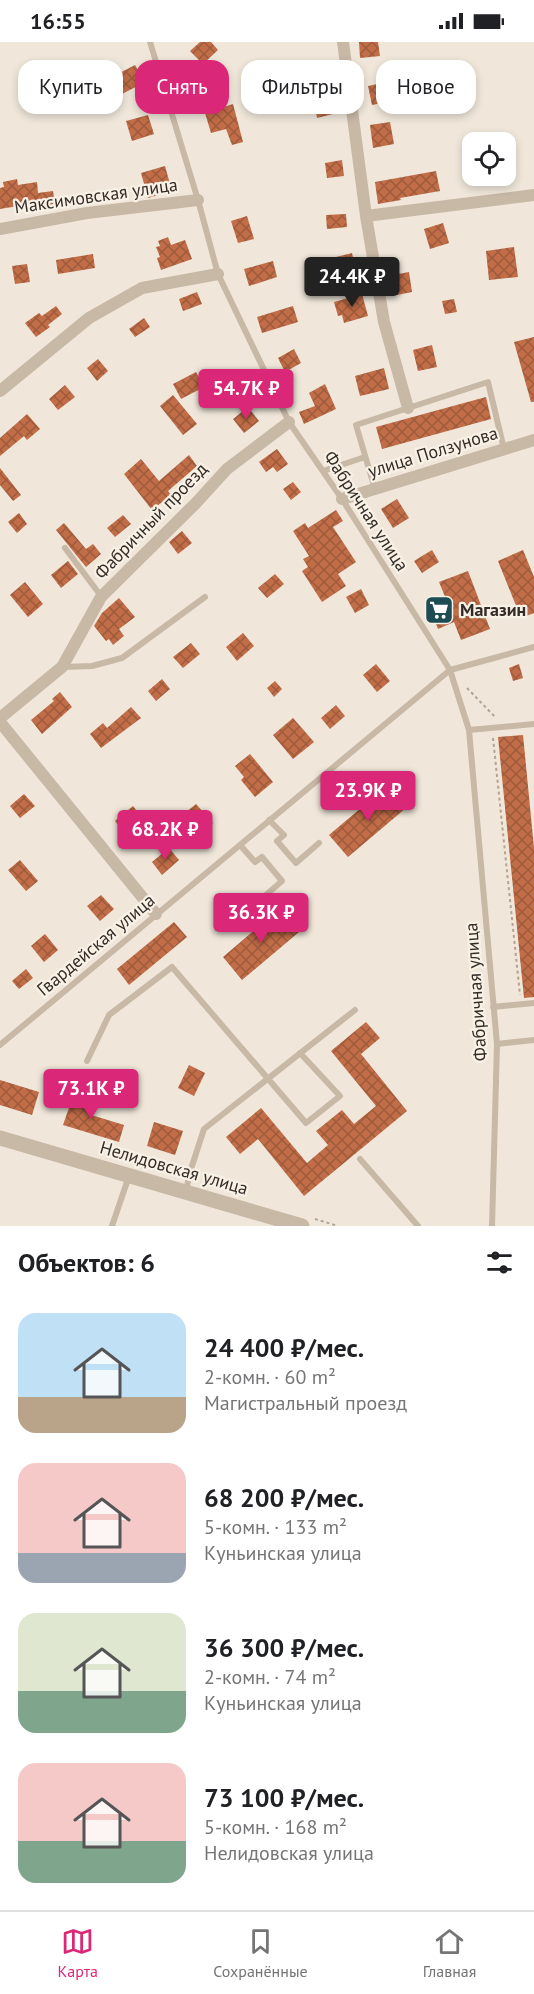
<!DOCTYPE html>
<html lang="ru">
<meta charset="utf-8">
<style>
:root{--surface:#fff;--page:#f2f2f2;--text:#202124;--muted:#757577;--line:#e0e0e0;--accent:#db2777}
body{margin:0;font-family:"PT Sans",sans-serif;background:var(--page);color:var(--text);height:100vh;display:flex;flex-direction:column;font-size:22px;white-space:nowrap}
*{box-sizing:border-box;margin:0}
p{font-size:20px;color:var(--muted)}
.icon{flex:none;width:33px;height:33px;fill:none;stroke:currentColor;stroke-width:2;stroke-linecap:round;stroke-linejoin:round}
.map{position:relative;height:1184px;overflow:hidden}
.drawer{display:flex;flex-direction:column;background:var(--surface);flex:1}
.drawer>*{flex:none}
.hud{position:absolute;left:18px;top:18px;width:498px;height:54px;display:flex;gap:12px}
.tools{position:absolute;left:462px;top:90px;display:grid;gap:12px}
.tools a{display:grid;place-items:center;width:54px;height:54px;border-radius:12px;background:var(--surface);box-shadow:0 3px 9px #0003;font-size:30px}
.price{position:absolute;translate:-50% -51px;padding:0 14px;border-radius:6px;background:var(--accent);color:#fff;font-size:20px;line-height:39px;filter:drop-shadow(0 2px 3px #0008)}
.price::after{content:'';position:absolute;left:50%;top:36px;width:18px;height:14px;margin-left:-9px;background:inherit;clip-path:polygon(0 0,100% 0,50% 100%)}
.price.on{background:#222;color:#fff}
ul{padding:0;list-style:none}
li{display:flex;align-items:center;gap:18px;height:150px;padding:0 18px}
li span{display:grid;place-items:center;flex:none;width:168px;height:120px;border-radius:18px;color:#555}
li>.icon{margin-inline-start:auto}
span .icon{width:72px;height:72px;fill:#fffc;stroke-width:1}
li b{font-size:26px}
h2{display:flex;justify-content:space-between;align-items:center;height:72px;padding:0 18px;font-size:26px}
.chip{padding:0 21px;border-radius:18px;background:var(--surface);box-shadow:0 3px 9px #0003;font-size:21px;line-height:54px}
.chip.on{background:var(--accent);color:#fff}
.status{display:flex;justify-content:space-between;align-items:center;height:42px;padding:0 30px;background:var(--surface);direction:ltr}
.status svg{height:16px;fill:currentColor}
.menu{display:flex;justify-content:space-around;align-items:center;height:84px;border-top:2px solid var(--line);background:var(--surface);font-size:16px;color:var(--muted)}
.menu a{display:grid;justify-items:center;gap:3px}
.menu .on{color:var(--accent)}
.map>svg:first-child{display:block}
</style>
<div class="status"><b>16:55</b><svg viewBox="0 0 49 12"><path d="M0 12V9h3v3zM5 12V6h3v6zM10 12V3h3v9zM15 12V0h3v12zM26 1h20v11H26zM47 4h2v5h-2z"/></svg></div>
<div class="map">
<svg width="534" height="1184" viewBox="0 0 534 1184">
<defs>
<pattern id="building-cross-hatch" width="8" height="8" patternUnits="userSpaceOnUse" patternTransform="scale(1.5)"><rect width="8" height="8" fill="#c16d47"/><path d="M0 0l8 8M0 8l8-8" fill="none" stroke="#9e5a3b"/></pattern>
</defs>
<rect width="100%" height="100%" fill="#f0e7da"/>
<path fill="url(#building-cross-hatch)" d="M200,0H211L218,8L203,22L190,9Z
M359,0H378L380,14L360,16Z
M135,23L145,40L122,52L112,35Z
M289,31L290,43L275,45L274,33Z
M386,40L391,59L372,63L368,44Z
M233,62L243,100L232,103L226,87L211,91L205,71Z
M336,62L337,71L317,76L315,64Z
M148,73L154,92L132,99L126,79Z
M390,80L394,102L373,106L370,83Z
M342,118L344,134L327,136L325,121Z
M165,124L172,149L148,156L141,131Z
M436,129L440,149L400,156L401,158L378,162L375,140Z
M17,137L18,143L37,140L38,151L53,149L55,162L36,165V161L0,167V146L4,145L3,140Z
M346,172L347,185L327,187L326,173Z
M247,174L254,197L238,201L231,179Z
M443,181L449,201L430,207L424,187Z
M168,195L171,203L185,198L192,217L161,228L157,216L160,215L156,205L160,204L158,199Z
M514,205L518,235L489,238L486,209Z
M352,211L357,232L340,235L336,215Z
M93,212L95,226L58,232L56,218Z
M273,219L277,235L249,244L244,227Z
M27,222L30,240L15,242L12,224Z
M409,230L412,250L397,253L393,233Z
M197,250L202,262L183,269L179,257Z
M362,252L368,274L344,281L342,273L338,274L334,260Z
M454,257L457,270L445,272L442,259Z
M56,264L62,272L48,283L50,285L36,295L25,281L39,271L42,274Z
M293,264L298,280L262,291L257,275Z
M144,276L150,285L135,295L129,287Z
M534,295V360H531L514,300Z
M432,303L437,325L418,329L413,308Z
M294,307L301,321L285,330L278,316Z
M98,317L108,329L97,339L87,326Z
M384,326L389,347L360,354L355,334Z
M221,327L231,344L220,350L211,333Z
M196,330L204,345L181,357L173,342Z
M325,342L336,367L304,382L299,370L315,364L309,351Z
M65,343L75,355L58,368L49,357Z
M173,353L197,382L183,393L160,364Z
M486,355L491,377L382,407L376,385Z
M248,365L259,379L244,391L233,377Z
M27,372L40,387L27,398L24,394L0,414V396Z
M277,407L288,422L277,430L273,425L266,430L259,420Z
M189,413L197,424L168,449L171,453L152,468L124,432L141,417L159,439Z
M0,426L21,453L13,459L0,443Z
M293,440L301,450L291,458L283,447Z
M397,457L409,476L393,486L381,467Z
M336,468L343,479L333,485L356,520L338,532L346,544L322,560L302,529L308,525L303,517L309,514L293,489L305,481L308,486Z
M19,471L27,482L17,491L8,480Z
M123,473L131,482L115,495L107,486Z
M64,481L86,507L93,502L101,512L86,525L56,488Z
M182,489L192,501L178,512L169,500Z
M432,508L439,520L422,531L414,519Z
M523,508L534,535V571L521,576L498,519Z
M68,519L78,532L61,546L51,533Z
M468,529L490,587L461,598L454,580L438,587L429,564L446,557L439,540Z
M275,532L284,542L267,556L258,546Z
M25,540L43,562L28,575L10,553Z
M361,547L369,563L355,571L346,555Z
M119,556L135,575L119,587L124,594L113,603L109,597L106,599L94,584L102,571Z
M243,591L254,604L237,619L226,605Z
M191,601L200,612L183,626L173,615Z
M376,622L390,639L377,650L363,633Z
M519,622L523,636L513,639L509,626Z
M162,637L170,647L156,659L148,649Z
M275,639L282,647L274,655L267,646Z
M60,650L72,665L42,692L31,678L54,659L52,657Z
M336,663L345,674L330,687L321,676Z
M131,665L141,676L101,706L90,692L103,681L107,686Z
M293,676L314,700L293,717L273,693Z
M523,693L534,806V955L524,956L498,695Z
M250,712L273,740L255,755L241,738L244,735L235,724Z
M387,744L406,766L348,815L329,793Z
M24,752L35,764L20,776L10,764Z
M196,762L213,781L196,795L180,775Z
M133,764L145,779L127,794L115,779Z
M169,806L179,818L162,833L152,820Z
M20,818L38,839L26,849L8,828Z
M101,853L114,867L100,879L87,864Z
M279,867L299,890L242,938L223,915Z
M174,880L187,895L129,943L117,927Z
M45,892L58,908L44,920L31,904Z
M26,927L33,936L19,947L12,939Z
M366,980L380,996L361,1012L407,1069L304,1154L258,1097L240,1112L226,1095L261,1066L307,1121L328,1103L316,1089L342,1068L354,1082L376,1064L331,1009Z
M189,1023L205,1031L194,1054L178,1046Z
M0,1038L39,1050L32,1073L0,1063Z
M74,1051L93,1057L88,1072L124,1083L119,1100L63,1083Z
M154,1080L183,1089L175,1113L147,1104Z"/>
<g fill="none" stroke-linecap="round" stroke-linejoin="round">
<path stroke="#b3a291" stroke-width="2" stroke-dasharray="3 3" stroke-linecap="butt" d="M467,646L496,676
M493,696L520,953
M315,1177L338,1184"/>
<path stroke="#c8b8a6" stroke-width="6" d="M150,0L198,158L218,232L289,380L342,457L450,628L469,688L497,1002L492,1184
M323,429L365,415
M375,447L356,383L488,340L504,407
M65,506L101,554
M63,625L92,624L122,616L205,555
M469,688L534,682
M269,778L284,793L277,799L296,821L319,801
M240,803L255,820L262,815L282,839L251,866
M493,965L534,961
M497,1002L534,998
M0,1003L450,628L534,605
M87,1019L109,973L172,925L306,1081L340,1054L300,1011
M360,1117L418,1184
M186,1149L190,1130L204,1087L355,968
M112,1184L129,1134"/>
<path stroke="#c8b8a6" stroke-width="12" d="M343,0L366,174L384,280L408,366
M366,174L534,153
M0,187L87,171L198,158
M0,349L89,276L142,246L218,232
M342,457L534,398
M0,676L62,625L101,555L196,461L227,427L289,380
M0,680L156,872"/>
<path stroke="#c8b8a6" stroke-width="15" d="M0,1096L302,1184"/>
</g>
<defs>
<g id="supermarket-square" transform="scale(1.5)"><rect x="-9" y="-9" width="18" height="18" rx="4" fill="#1e4c54" stroke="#f8f1e6"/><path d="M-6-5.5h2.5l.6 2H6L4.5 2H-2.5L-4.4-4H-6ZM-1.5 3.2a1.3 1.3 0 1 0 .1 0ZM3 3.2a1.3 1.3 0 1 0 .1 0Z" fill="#fff"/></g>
</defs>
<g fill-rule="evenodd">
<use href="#supermarket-square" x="439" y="568"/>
</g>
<g text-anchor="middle" stroke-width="4.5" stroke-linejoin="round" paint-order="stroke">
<g font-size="18" fill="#342c27" stroke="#f8f1e6">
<text transform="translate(96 154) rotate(-8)" y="6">Максимовская улица</text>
<text transform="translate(433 410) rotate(-17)" y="6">улица Ползунова</text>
<text transform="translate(366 469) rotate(57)" y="6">Фабричная улица</text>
<text transform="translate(151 479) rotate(-46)" y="6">Фабричный проезд</text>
<text transform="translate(96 903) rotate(-40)" y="6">Гвардейская улица</text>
<text transform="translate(476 950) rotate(-94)" y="6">Фабричная улица</text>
<text transform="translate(174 1126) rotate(16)" y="6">Нелидовская улица</text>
</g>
<g font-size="18" font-weight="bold" fill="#342c27" stroke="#f8f1e6" text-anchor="start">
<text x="460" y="574">Магазин</text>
</g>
</g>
</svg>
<div class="tools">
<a><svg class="icon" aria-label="locate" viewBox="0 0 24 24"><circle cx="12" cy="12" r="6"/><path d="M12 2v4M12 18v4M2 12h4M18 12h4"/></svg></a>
</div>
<b class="price on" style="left:352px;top:266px">24.4K ₽</b>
<b class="price" style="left:246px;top:378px">54.7K ₽</b>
<b class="price" style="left:368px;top:780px">23.9K ₽</b>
<b class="price" style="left:165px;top:819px">68.2K ₽</b>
<b class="price" style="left:261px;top:902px">36.3K ₽</b>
<b class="price" style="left:91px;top:1078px">73.1K ₽</b>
<div class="hud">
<a class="chip">Купить</a>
<a class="chip on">Снять</a>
<a class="chip">Фильтры</a>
<a class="chip">Новое</a>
</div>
</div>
<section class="drawer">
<h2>Объектов: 6<svg class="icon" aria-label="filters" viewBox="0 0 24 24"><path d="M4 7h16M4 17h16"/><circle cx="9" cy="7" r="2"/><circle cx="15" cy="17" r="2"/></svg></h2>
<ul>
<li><span style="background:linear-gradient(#bfe0f5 70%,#b9a48a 0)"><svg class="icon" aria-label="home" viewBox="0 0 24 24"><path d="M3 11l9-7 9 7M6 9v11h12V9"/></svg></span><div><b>24 400 ₽/мес.</b><p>2-комн. · 60 m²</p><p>Магистральный проезд</p></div></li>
<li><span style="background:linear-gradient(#f6c9c9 75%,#9aa5b1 0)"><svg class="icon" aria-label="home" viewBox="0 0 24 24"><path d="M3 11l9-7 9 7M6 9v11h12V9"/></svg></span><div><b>68 200 ₽/мес.</b><p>5-комн. · 133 m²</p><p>Куньинская улица</p></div></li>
<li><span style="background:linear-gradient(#dfe7d0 65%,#7fa58c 0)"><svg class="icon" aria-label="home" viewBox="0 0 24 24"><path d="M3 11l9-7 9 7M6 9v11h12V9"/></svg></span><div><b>36 300 ₽/мес.</b><p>2-комн. · 74 m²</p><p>Куньинская улица</p></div></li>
<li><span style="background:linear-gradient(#f6c9c9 65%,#7fa58c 0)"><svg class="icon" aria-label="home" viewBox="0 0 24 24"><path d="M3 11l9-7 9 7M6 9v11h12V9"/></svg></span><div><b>73 100 ₽/мес.</b><p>5-комн. · 168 m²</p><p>Нелидовская улица</p></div></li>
</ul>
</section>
<nav class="menu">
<a class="on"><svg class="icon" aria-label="map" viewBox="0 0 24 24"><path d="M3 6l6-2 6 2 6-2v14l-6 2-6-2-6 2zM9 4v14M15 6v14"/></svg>Карта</a>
<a><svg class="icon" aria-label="saved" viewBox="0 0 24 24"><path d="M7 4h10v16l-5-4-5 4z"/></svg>Сохранённые</a>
<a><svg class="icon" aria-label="home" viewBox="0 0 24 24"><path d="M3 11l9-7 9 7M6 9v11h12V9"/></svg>Главная</a>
</nav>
